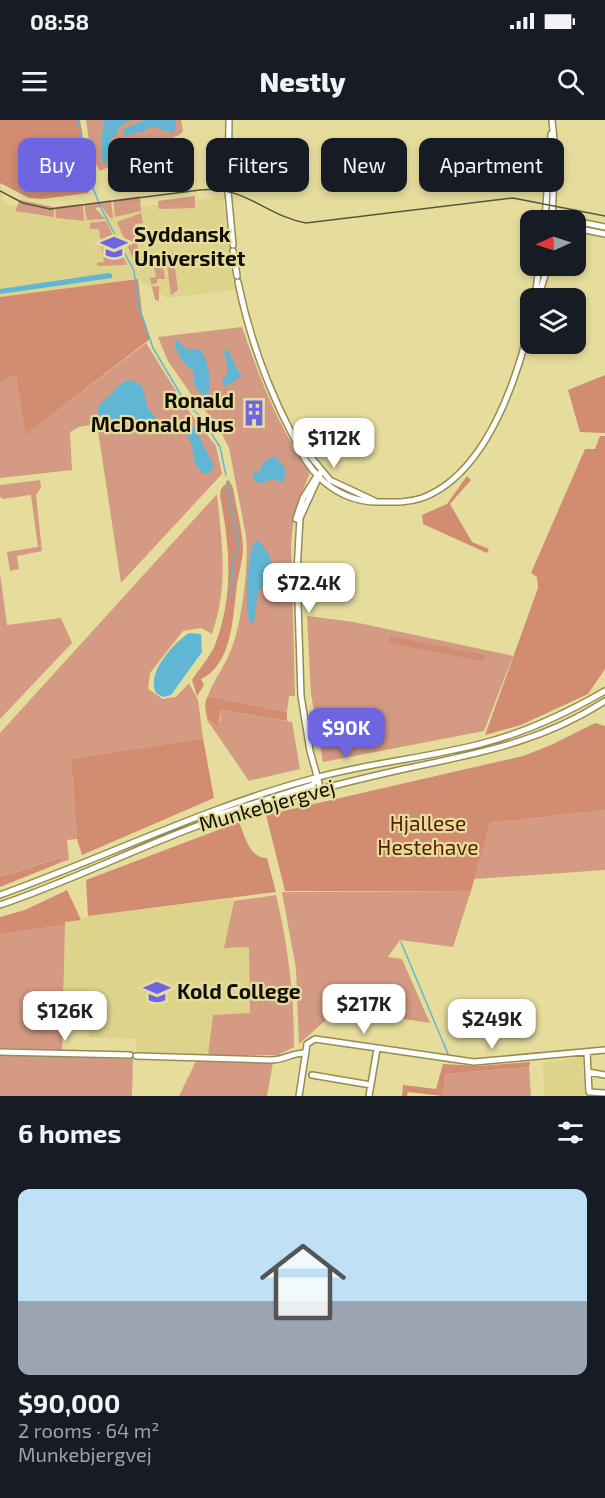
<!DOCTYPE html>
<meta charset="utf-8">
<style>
:root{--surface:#171b24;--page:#242831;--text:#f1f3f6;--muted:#9ea1a6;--line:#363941;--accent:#6d66e0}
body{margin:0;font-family:"Exo 2",sans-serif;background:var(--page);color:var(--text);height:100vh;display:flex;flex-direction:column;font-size:22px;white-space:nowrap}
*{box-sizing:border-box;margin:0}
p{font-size:20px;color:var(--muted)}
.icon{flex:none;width:33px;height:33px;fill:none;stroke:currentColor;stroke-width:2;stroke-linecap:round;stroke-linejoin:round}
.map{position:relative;height:976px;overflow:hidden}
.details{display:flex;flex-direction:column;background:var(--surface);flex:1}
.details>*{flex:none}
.top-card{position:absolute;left:18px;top:18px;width:570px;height:54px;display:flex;gap:12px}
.needle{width:39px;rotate:267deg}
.fabs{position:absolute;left:520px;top:90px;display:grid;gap:12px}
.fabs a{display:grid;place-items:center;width:66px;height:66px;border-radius:12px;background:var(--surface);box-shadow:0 3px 9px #0003;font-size:30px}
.price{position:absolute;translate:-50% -51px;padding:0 14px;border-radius:12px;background:#fff;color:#222;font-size:20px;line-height:39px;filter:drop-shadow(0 2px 3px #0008)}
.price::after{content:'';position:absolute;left:50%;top:36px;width:18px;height:14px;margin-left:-9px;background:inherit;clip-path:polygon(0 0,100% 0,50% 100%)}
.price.active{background:var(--accent);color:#fff}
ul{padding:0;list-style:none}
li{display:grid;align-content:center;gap:12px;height:318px;padding:0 18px}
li+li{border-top:2px solid var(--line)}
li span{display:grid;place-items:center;height:186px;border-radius:12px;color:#555}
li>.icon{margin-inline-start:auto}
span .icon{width:108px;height:108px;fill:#fffc;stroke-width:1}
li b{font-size:26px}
h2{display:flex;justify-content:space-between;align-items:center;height:72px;padding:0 18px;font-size:26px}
.chip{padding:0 21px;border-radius:12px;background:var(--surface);box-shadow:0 3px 9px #0003;font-size:21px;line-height:54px}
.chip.active{background:var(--accent);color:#fff}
.status{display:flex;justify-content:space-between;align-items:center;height:42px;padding:0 30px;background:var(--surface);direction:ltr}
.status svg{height:16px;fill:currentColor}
header{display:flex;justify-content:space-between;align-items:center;height:78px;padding:0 18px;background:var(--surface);font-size:27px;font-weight:800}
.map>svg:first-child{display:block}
</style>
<div class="status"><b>08:58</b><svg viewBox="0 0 49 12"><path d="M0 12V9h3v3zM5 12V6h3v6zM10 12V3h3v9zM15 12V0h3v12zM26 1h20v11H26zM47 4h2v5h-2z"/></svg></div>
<header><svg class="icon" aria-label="menu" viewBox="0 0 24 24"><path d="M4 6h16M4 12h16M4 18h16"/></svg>Nestly<svg class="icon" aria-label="search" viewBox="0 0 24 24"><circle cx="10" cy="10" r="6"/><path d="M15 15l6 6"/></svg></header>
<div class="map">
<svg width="605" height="976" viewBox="0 0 605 976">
<rect width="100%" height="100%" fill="#e6dd9d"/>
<path fill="#ddd38b" d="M0,61L4,84L43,94L109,90L223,77L234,170L167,178L138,159L0,177Z
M234,778L225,828L249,827L250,893L213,895L208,935L136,932V919L89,917V903L63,902L65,802L81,800L88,796Z
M582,937L585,976H544L543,943Z"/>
<path fill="#d49a83" d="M86,0H181L183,11C172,25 136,22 118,20L112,26L111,46L100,51L91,34Z
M140,76L141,91L115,97L113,80Z
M195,76V88L159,89L158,81Z
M20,80L54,87V97L15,91Z
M111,80L113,98H110L102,87L95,88L105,99L87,100L84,84Z
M83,84L84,101L56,98L55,87Z
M141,93L143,103L135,104L139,137L173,133L178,170L171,175L166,138H162L165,159H157V163L152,164L153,167L159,166V181L155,180L150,158L156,157L154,146L136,145L117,102Z
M106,101L127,145L97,146V143L104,142L99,109H90V103Z
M242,207C260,259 278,307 310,352L294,395L291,425L295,576H289L287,592L208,576C214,559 225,546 231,530C242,502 249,446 246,416L229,328L217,304L195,280L168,241L158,217Z
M146,223L188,290L216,326L222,354L121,463L97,304L79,307L70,312L72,350L0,358V262L16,255L27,314Z
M40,360L41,368L36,375L42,431L17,436L19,449L10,451L7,432L38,427L31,375L3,379L0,377V365Z
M217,374C222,425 229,464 212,514L201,508L183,511L150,553L148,569L163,579L176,577L189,563L198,580L203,618L71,639L77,719L67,720L69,740L62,742L58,738L0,757V613Z
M0,453L7,505L61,498L72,523L0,599Z
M307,496L354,502L513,536L484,611L323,642L311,574Z
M221,590L292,602L300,649L249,661L207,600L206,591L213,604L220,602Z
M605,690V750L474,759L490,703Z
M471,771L453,827L400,820L388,837L402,839L430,903L338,889L299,924L296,849L282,772Z
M276,775C288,825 294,875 294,927L278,935H208L213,895L250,893L249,827L224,828L234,781Z
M65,805L62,930L0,928V814Z
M0,935L133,939L132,976H0Z
M197,939L273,942L267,976H179Z
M529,947L531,976H443L445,954Z"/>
<path fill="#d18c72" d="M0,0H80L91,64L88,73L42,79L29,78L0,63Z
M138,159L142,193L150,219L26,315L16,255L0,262V177Z
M605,255V313L580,312L568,270Z
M600,316H605V549L588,574L521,605L485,615L538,468L537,457L531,453L585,329H595Z
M467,356L471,360L450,384L472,422L489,429L487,433L423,404L422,395L447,384Z
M229,360L233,368C236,387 242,408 243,427C243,439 239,452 237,464C233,493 233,545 201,559L204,565L197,576L192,560C199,549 210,537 215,525C234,476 230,426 220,376L221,369Z
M390,516L486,535L483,541L388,523Z
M208,576L287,592V601L221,590L218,606C206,601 202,586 208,576Z
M320,601L377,612L376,619L319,608Z
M595,603L605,606V690L490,703L471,771H285L266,695L523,636L551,625Z
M203,618L214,678L82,735L77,719L71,639Z
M239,702C245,716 249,738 267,738L276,772L88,796L86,760Z
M59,738L62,742L0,767V757Z
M67,770L81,800L65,802V805L0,814V797L25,790Z
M530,942L529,947L445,954L443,976L408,972L407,976H402L403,965L436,969L443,944L478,946Z"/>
<path fill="#61b7d3" d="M104,0H130L119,7L116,15L111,19L107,44L104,43C98,31 103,14 104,0Z
M145,0H175L176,8L172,13L152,6L144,11L123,16L124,9Z
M108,153L112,154V158L0,174V169Z
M176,219L187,229H200C211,244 210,261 208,278L195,268L193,250C183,244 173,231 176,219Z
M227,228L241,257L224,267L222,262L228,251L224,232Z
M131,260L142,266L148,288L157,300L159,308L156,312L150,313L126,298L104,300C90,289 103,282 111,274C118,267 120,262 131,260Z
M189,305L194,307L214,346L209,354H204C187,341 199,330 185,314Z
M275,336L285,348L284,363L272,359L262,363L253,361L254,351L259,352L264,342Z
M259,421L268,433L275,450L258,472L254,501L251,504C243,492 248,436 254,422Z
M189,513L201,514L202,532L171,575L164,577L157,574C144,556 173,523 189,513Z"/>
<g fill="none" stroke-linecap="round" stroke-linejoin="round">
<path stroke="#61b7d3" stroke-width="1.5" d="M78,0L85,48L101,88L134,151L139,187L153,228L187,285L199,295L220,327L226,355
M227,361L238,426L233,443L231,477
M401,822L448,934"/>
<g stroke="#958d4f" stroke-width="8">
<path id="minor" d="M229,0L228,71L233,125
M551,96L605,107
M545,100L551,14
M552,100L555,30L552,0
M576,108L605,114
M233,131L237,156
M238,162C249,216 266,264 291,312C300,329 305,344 320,358C335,373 356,382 377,382C392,382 407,383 422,378C486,354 516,262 531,201
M535,178L539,146
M538,178L548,146
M296,319L330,360L375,381
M296,399L303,378L318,354
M321,670L310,631L301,576L297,452L300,398L321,352
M214,696L313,665L316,659
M0,775C106,737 206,687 315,658C369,643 426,638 480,624C525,613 565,594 605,571
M0,785C86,756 167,712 254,687C304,673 354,660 404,649C478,633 540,623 605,581
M0,932L130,935
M587,932L589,972L605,973
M136,936L271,940C285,940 293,932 306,933
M588,952L605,955
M312,955L371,965
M299,976L307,924L315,919L474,942L605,930
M369,976L377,929"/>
</g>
<use href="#minor" stroke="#fff" stroke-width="5"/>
<path stroke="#5b5636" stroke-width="1.5" d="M0,71L23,83L50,89L200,70C245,65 266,96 306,103L513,78L605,96"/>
</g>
<defs>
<g id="university-bare" transform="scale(2.07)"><path d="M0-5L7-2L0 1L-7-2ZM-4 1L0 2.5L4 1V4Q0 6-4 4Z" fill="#6d66e0" stroke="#e6dd9d" stroke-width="2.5" paint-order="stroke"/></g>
<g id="building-bare" transform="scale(2.07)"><path d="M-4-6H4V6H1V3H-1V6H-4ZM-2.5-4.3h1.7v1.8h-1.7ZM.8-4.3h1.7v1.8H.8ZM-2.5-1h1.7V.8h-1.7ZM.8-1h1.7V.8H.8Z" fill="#6d66e0" stroke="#e6dd9d" stroke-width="2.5" paint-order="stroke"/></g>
</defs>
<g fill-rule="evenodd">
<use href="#university-bare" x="114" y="127"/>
<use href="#building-bare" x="254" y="293"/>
<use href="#university-bare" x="157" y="872"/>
</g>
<g text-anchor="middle" stroke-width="4.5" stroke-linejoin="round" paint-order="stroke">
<g font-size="21" font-weight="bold" fill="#130f00" stroke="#e6dd9d" text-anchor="start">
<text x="134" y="122">Syddansk<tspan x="134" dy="24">Universitet</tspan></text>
<text x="234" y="288" text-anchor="end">Ronald<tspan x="234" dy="24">McDonald Hus</tspan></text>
<text x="177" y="879">Kold College</text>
</g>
<g font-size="21" fill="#130f00" stroke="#e6dd9d">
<text transform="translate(267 686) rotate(-16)" y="7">Munkebjergvej</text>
</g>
<g font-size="21" fill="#5b1d00" stroke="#e6dd9d">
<text x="428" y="711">Hjallese<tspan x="428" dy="24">Hestehave</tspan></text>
</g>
</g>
</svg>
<div class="fabs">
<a><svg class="needle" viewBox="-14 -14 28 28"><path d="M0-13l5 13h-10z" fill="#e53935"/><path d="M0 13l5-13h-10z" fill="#9ea1a6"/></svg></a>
<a><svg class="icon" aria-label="layers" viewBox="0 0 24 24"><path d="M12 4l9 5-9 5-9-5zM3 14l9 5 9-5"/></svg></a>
</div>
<b class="price" style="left:334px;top:349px">$112K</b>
<b class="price" style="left:309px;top:494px">$72.4K</b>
<b class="price active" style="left:346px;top:639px">$90K</b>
<b class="price" style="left:364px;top:915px">$217K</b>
<b class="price" style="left:65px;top:922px">$126K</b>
<b class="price" style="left:492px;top:930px">$249K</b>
<div class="top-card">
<a class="chip active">Buy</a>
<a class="chip">Rent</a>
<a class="chip">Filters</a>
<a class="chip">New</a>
<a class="chip">Apartment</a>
</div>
</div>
<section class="details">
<h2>6 homes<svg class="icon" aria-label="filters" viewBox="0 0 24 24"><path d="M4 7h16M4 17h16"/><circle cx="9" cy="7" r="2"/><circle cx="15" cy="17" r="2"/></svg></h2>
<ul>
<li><span style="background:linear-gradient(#bfe0f5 60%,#9aa5b1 0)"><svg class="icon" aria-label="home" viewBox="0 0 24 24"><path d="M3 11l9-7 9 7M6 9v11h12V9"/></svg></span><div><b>$90,000</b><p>2 rooms · 64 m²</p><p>Munkebjergvej</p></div></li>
</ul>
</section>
